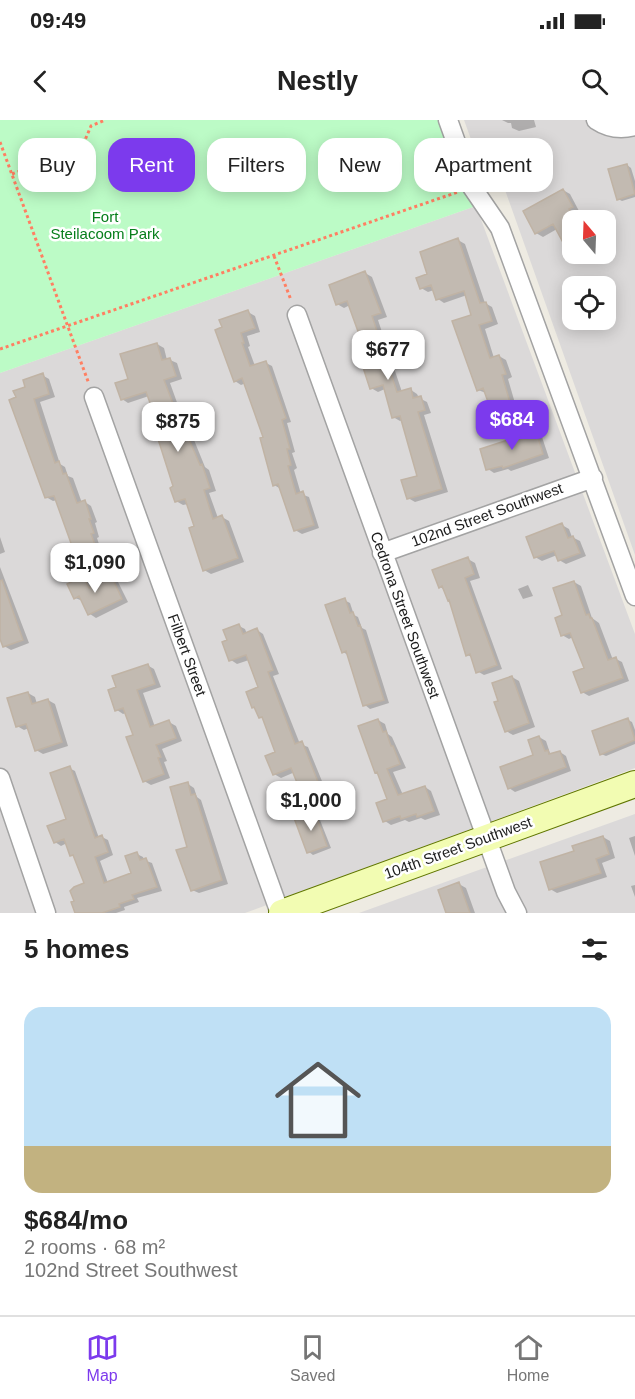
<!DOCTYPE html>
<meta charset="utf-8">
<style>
:root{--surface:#fff;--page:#f6f6f6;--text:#222;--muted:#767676;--line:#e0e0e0;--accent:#7c3aed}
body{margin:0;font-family:Helvetica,sans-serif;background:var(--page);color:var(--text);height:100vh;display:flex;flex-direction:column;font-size:22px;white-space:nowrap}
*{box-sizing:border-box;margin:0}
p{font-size:20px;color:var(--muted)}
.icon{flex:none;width:33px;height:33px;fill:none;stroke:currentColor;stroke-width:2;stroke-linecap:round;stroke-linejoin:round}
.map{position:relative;height:793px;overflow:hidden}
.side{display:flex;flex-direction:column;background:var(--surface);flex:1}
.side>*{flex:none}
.guide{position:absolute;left:18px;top:18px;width:600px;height:54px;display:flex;gap:12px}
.needle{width:39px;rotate:341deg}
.controls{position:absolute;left:562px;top:90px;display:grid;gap:12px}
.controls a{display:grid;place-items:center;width:54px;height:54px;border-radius:12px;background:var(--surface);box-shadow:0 3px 15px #0003;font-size:30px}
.price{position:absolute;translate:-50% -51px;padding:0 14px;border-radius:12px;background:#fff;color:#222;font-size:20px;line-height:39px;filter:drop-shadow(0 2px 3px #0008)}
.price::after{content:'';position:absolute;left:50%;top:36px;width:18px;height:14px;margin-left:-9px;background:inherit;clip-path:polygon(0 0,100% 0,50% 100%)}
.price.selected{background:var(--accent);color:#fff}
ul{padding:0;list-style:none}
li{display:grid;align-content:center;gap:12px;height:318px;padding:0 24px}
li+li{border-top:2px solid var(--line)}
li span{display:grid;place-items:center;height:186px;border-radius:18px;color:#555}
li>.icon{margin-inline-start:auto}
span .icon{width:108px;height:108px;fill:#fffc;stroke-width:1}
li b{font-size:26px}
h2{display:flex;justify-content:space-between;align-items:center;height:72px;padding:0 24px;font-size:26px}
.tag{padding:0 21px;border-radius:18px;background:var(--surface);box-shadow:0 3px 15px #0003;font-size:21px;line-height:54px}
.tag.selected{background:var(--accent);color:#fff}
.status{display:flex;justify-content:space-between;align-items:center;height:42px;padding:0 30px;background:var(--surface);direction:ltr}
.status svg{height:16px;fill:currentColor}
header{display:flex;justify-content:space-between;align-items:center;height:78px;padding:0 24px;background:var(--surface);font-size:27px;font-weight:800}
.tabs{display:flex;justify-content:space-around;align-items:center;height:84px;border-top:2px solid var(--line);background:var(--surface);font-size:16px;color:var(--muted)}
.tabs a{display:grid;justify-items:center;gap:3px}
.tabs .selected{color:var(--accent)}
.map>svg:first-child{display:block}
</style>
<div class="status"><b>09:49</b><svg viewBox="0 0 49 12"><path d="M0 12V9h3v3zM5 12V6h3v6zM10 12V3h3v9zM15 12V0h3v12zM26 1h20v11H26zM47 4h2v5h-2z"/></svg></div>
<header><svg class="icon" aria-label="back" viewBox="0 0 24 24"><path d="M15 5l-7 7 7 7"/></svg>Nestly<svg class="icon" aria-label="search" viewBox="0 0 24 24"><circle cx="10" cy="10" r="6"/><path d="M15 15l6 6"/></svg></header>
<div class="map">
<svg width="635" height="793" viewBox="0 0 635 793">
<rect width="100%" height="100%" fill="#eeebe2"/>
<path fill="#dbd9d9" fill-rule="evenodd" d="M464,0H635V435L499,53L485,58ZM573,100H606V134H573ZM573,166H606V200H573Z
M476,86L635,514V648L245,793H0V253Z
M635,694V793H359Z"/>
<path fill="#bcfbc6" d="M0,0H447L476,86L0,253Z"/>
<path fill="#0003" d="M502,0H534L536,7L519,11L512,8L511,3H508Z
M627,45L631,48L635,61V77L622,81L618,79Z
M563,70L570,74L579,91L575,93L579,100H573V131L557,109L543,117L536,113Z
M458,120L465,124L485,183L492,187L498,204L485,209L494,238L499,236L506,240L512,257L508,259L517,290L500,296L493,292L486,273L478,270L473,196L467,175L444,183L438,179L434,170L428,172L421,168L429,155Z
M365,153L372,157L387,197L378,200L402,272L411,270L417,274L419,278L427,282L431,293L424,295L448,372L415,382L408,378L418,357L403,300L400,301L393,297L385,269L378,272L371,268L362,218L350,185L344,188L337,184Z
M248,192L255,196L260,212L247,216L250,226L248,227L255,246L266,243L272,246L291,302L287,303L295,332L292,333L297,348L294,350L301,374L309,377L319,408L302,414L295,410L281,369L274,365L265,318L246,263L241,265L235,261L217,210Z
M157,224L164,228L167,240H170L177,243L182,259L170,263L188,313L192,315L205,347L209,350L216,371L209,373L218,398L222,397L229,401L244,442L211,454L204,450L195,407L188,384L183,385L176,381L175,367L159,303L149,276L128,283L122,279L130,260Z
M42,255L49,259L55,277L40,282L60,344L65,347L68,356L73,358L82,383L85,382L91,386L97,402L95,403L99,417L97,418L102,433L84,440L77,436L57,380L53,381L46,377L18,278Z
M536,313L542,317L549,338L511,351L508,349L494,353L488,349Z
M562,405L569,409L572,417L580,421L586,436L566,444L559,440L557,435L542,441L535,437Z
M0,417L5,432L0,434Z
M468,439L475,443L480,458L470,461L502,549L484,555L477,551L472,537L467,535L451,481L445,470L440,467Z
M0,447L29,523L11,530L4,526L0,515Z
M83,458L90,462L93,467L112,458L118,462L128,482L96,498L90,494L83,481L75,478Z
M574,462L581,466L592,498L599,503L613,540L616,539L622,542L629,561L589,576L582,572L586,549L573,517L569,519L562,515L564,496Z
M528,465L533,476L523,479L518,469Z
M344,480L350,483L354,495L358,497L362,508L366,510L389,583L370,589L365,585L348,535L343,532Z
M239,506L245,509L247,514L257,510L263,514L279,554L273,556L300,624L308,627L324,666L308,672L301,669L295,652L281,658L274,654L277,632L265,600L260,597L257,588L253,587L260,568L249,540L237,544L231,540L224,523L229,521Z
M147,545L154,549L161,567L143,573L155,607L169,602L176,606L182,621L162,629L167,641L164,642L170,658L151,665L144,661L135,616L126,593L123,594L117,590L118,568Z
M512,557L519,561L535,607L513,615L506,611L500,582Z
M28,573L35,577L37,584L48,580L55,584L68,626L43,634L36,630L29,608L24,610L17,606Z
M378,600L385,604L388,614L392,617L406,648L393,652L403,675L425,667L431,671L440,695L425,700L421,698L409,702L405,700L391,705L385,701L389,680L379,654L376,652Z
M628,600L632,602L635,610V624L606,636L601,634Z
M539,617L546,621L550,633L553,635L560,632L566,636L571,651L515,672L509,668L535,636Z
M69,648L75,651L99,718L102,717L108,720L113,735L100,741L108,763L133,754L137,734L143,737L144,740L152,743L162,771L137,778L139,782L124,787L125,790L116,793H76L86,764L76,737L71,735L67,723L61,726L55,722L68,700Z
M188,664L194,668L197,677L201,680L228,764L199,773L192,770Z
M313,692L318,695L331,728L313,735L309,732L296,699Z
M635,716V736L629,718Z
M603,717L610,721L615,738L602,743L607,757L557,773L550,769L576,732Z
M459,764L466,768L475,793H448Z
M635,765V777L631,766Z"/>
<path fill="#c2bab1" stroke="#c0b3a4" stroke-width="1.5" d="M627,44L635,74L617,80L608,49Z
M563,69L573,87L569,89L573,96V141L553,104L535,114L523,91Z
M458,118L480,183L486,182L492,201L479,205L490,238L499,235L506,254L502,255L511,286L492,293L483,268L477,271L452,201L471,195L464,171L436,180L431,165L420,169L416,158L427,154L420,132Z
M365,151L381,193L372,196L397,272L411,268L413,278L421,276L425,290L418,292L442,369L407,379L401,360L417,356L400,296L392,298L383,265L370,269L359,235L363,234L358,218L360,217L347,181L336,185L329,165Z
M248,190L255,208L241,213L244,223H242L250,246L266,241L286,298L282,300L290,329H287L291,345L288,346L296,374L303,371L314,405L294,411L278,364L273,366L260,318L263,317L242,258L234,262L215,210L222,207L219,200Z
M157,223L162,240L170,238L176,256L164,260L183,310H185L200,345L202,344L210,368L204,370L213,399L222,395L238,438L203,451L189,408L194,406L185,379L175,382L170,368L173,366L158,319L161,318L155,302H157L146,272L121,280L115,263L128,259L120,234Z
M43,253L49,274L34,279L43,308L55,343L59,341L63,354L66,353L77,383L85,380L91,399H89L94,413L91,414L97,430L76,437L54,376L45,378L9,280L16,277L13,271L25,267L23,260Z
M536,311L543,334L503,348L502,346L486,350L480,329Z
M562,403L568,418L573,416L580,433L558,441L554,431L534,438L526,417Z
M468,437L474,454L465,458L497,545L476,553L470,534L466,536L449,480L448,481L442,466L439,468L432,450Z
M83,456L89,468L112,457L122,479L88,495L79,476L74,479L67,464Z
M2,460L23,520L3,527L0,519V461Z
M574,461L586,495L589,494L590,498H592L608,540L616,537L623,558L581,573L573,552L584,548L570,513L561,516L555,498L562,495L553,468Z
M345,478L350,493L353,492L358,506L360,505L384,580L363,586L346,531L342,533L325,485Z
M239,504L243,514L257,508L273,550L268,552L295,624L302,621L318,662L300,670L291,648L273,655L265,636L275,632L262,597L259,598L254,587L252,588L246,572L258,567L246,535L229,541L222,522L227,520L223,510Z
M148,544L155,564L137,570L150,607L169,600L176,618L156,625L161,637L158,638L164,654L143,662L126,617L133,615L123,588L115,591L108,570L116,567L112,556Z
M512,556L529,603L505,612L494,582L498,581L492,563Z
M28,572L32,584L48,579L62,622L35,631L26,604L16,607L7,578Z
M628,598L635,620L600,635L592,611Z
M378,599L383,612L386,611L391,626H393L400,644L387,649L398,675L425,666L434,691L417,697L416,694L401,699L400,696L383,702L376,683L387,679L377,652L375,653L358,606Z
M539,616L545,631L548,630L549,634L560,631L566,647L508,669L500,647L533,635L528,620Z
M70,646L95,718L102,715L108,732L95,737L104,763L131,753L125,736L137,732L140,740L146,738L157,767L132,775L134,779L119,784L120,787L102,793H75L71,782L74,781L70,771L74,767L84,763L73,735L70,736L64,719L54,723L47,706L66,699L50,653Z
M188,662L191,675L195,674L222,760L191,771L176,730L187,727L170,667Z
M314,690L327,726L307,733L294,698Z
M603,716L609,734L596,739L601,753L549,770L540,742L574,731L572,726Z
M459,762L470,793H446L438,770Z"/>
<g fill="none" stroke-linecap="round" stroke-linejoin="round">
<g stroke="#a3a3a3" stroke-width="21">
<path id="street" d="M448,0L472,67L500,108L635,476
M596,0C608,8 621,10 635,6
M297,195L506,772L517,793
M94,277L280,793
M382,433L593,358
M0,658L46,793"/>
</g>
<g stroke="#607601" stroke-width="28">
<path id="secondary" d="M282,793L635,664"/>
</g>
<path stroke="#ff7f62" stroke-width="3" stroke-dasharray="3 3" stroke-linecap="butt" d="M0,22L89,264
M12,54L82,27L91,6L105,0
M274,136L291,180
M0,229L458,72"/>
<use href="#street" stroke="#fff" stroke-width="18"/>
<use href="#secondary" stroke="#f2fcb2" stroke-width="26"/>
</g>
<g text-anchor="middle" stroke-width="5" stroke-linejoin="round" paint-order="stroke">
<g font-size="15" fill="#077e1b" stroke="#fff">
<text x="105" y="102">Fort<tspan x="105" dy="17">Steilacoom Park</tspan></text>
</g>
<g font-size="15" fill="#1c1c1c" stroke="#fff">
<text transform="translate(487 395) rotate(-20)" y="5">102nd Street Southwest</text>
<text transform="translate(405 495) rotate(70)" y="5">Cedrona Street Southwest</text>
<text transform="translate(187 535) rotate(70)" y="5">Filbert Street</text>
<text transform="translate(458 728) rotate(-20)" y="5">104th Street Southwest</text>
</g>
</g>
</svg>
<div class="controls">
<a><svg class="needle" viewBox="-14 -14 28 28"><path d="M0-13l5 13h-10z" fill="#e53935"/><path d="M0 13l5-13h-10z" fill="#767676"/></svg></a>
<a><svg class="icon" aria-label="locate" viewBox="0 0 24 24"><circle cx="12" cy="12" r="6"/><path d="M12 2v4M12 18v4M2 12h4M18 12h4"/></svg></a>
</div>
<b class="price" style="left:388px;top:261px">$677</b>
<b class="price selected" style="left:512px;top:331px">$684</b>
<b class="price" style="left:178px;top:333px">$875</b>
<b class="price" style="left:95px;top:474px">$1,090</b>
<b class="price" style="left:311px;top:712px">$1,000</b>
<div class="guide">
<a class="tag">Buy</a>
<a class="tag selected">Rent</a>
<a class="tag">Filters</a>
<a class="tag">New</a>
<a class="tag">Apartment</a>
</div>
</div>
<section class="side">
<h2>5 homes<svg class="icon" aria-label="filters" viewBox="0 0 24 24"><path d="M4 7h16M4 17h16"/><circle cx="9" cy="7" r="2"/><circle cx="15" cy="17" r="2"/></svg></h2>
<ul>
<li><span style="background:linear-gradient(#bfe0f5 75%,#c2b280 0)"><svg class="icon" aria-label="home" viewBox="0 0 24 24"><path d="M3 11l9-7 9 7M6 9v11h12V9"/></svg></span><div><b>$684/mo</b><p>2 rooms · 68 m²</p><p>102nd Street Southwest</p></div></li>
</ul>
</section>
<nav class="tabs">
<a class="selected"><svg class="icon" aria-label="map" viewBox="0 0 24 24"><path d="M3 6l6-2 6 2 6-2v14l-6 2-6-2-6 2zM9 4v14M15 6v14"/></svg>Map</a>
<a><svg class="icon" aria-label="saved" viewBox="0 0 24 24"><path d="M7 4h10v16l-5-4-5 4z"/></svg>Saved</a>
<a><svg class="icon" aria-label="home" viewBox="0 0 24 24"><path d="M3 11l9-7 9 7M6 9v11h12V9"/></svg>Home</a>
</nav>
